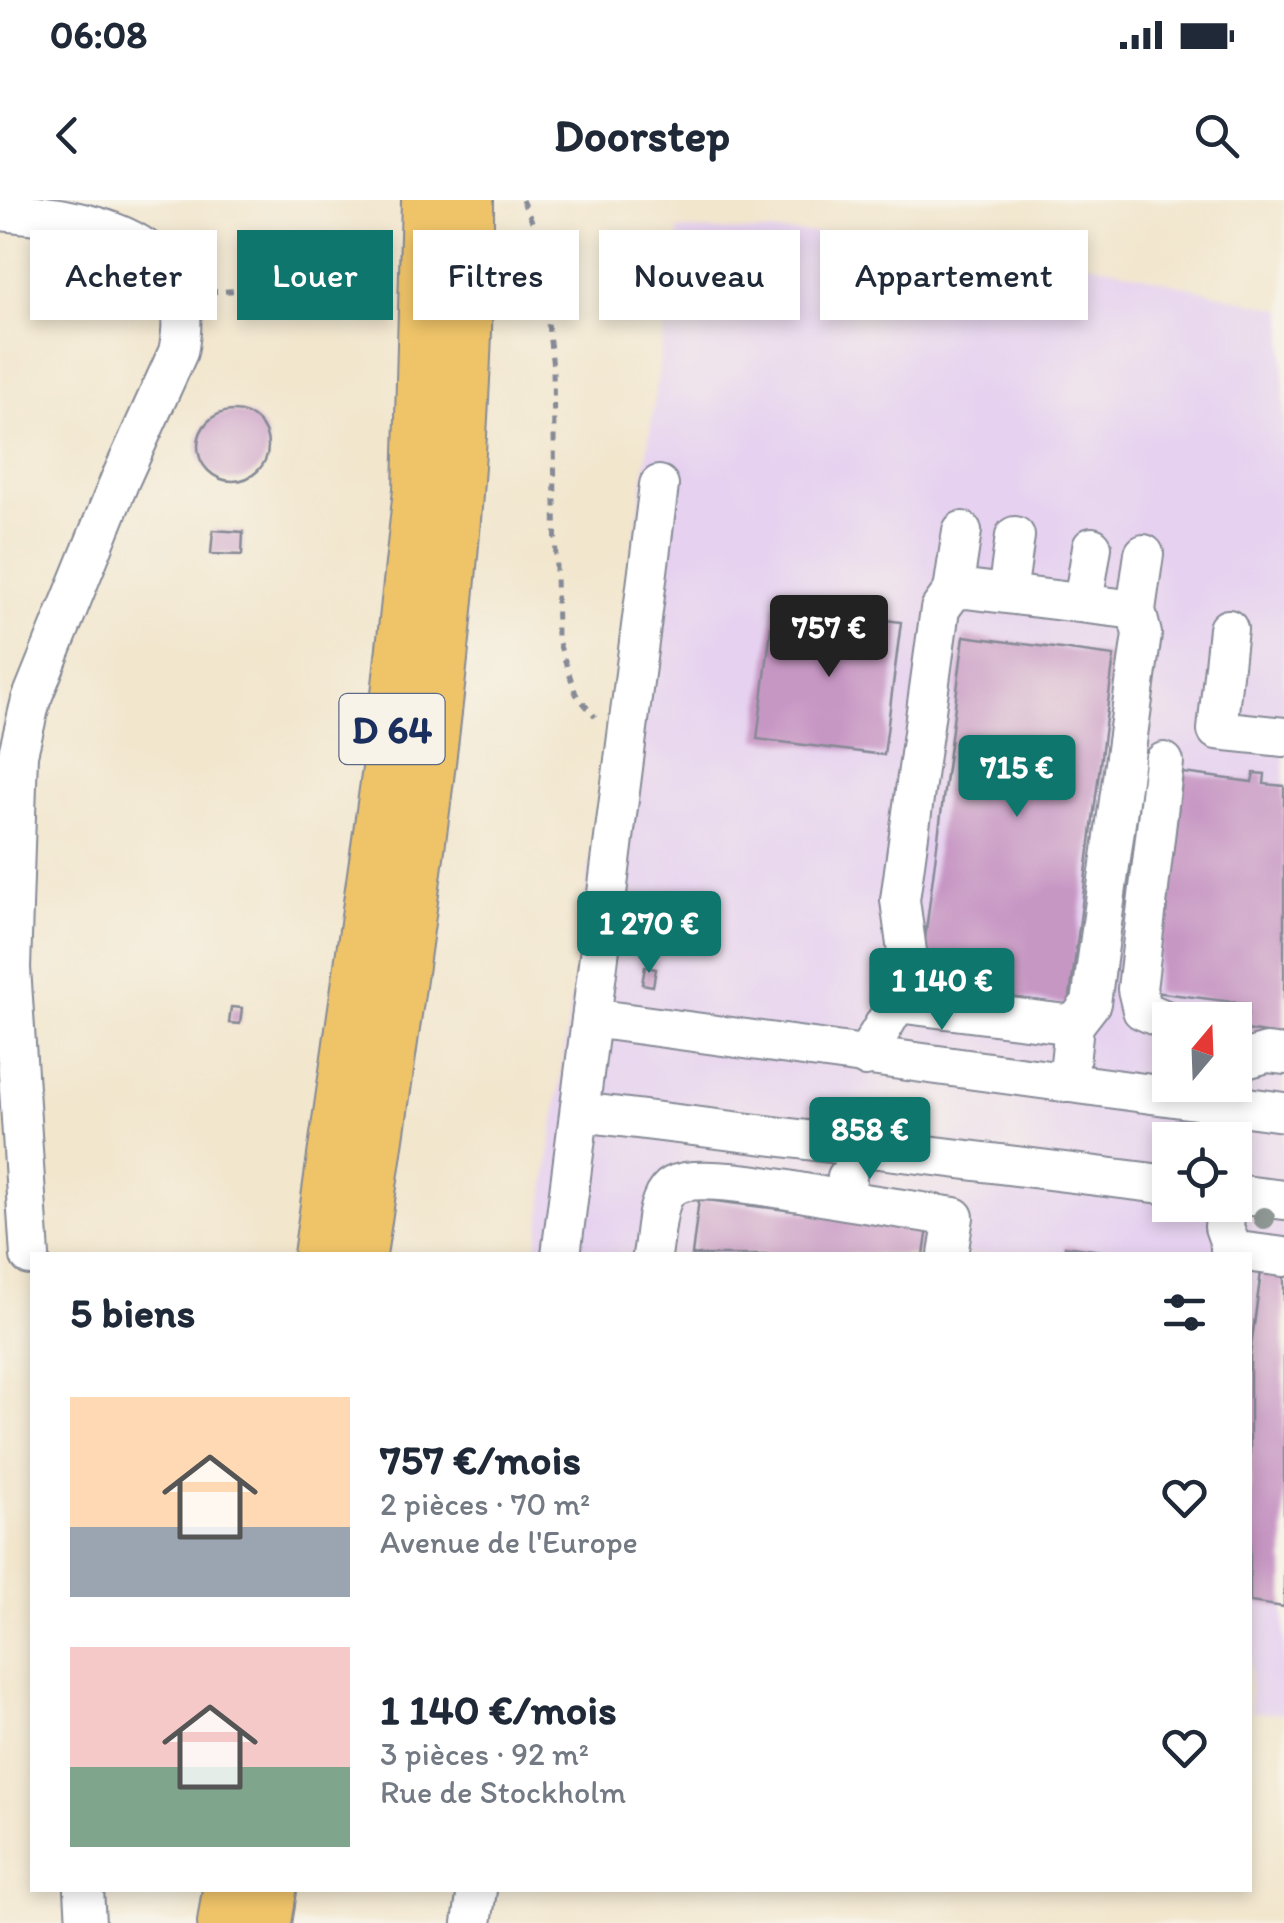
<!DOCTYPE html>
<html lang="fr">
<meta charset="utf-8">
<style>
:root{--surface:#fff;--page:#f6f6f7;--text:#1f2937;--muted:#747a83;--accent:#0f766e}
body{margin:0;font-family:Itim,sans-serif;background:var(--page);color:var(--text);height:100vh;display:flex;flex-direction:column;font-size:38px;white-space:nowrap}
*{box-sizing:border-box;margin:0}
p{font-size:32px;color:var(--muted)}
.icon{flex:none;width:55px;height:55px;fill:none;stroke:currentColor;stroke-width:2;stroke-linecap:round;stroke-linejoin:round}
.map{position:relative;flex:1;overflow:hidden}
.panel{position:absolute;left:30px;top:1052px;width:1222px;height:640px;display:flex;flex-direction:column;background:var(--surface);border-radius:0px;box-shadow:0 5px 15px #0003}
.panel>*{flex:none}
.guide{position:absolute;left:30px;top:30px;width:1225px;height:90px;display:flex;gap:20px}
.needle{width:65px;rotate:19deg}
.controls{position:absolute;left:1152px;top:802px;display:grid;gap:20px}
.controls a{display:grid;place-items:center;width:100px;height:100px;border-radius:0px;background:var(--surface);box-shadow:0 5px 15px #0003;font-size:50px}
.price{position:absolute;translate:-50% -85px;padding:0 22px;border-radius:10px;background:var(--accent);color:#fff;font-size:32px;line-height:65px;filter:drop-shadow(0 2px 5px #0008)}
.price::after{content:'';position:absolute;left:50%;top:60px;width:30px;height:22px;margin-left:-15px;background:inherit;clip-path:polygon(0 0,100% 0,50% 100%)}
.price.on{background:#222;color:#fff}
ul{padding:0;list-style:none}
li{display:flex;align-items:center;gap:30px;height:250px;padding:0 40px}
li span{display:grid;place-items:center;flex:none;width:280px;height:200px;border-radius:0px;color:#555}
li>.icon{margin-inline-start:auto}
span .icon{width:120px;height:120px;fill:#fffc;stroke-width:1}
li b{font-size:42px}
h2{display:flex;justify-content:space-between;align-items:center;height:120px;padding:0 40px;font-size:42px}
.pill{padding:0 35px;border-radius:0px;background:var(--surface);box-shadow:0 5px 15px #0003;font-size:35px;line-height:90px}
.pill.on{background:var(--accent);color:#fff}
.status{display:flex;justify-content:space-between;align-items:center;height:70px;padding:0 50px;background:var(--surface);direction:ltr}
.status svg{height:28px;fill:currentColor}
header{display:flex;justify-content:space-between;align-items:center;height:130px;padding:0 40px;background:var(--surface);font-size:45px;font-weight:700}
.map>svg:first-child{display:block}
</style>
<div class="status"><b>06:08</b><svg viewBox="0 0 49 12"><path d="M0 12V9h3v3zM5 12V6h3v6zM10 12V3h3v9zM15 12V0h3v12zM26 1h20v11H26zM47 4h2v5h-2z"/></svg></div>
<header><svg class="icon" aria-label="back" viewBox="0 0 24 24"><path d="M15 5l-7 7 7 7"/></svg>Doorstep<svg class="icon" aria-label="search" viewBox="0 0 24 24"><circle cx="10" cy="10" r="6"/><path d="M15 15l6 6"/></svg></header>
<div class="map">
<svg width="1284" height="1723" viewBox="0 0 1284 1723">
<rect width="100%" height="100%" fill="#f7f3e8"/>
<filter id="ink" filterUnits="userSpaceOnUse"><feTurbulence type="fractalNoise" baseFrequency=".01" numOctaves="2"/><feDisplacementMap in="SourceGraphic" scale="20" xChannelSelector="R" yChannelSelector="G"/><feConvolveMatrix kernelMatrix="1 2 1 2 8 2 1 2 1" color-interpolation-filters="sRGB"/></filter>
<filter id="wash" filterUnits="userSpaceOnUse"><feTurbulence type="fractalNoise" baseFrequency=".0048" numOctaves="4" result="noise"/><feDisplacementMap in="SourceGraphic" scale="40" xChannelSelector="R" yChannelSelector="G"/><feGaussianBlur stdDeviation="2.25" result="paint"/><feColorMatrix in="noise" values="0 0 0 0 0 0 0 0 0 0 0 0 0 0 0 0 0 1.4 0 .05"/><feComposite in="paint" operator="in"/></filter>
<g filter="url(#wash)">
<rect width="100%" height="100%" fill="#f2e6cd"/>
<path fill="#e6d2f0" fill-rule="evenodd" d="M678,30L981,37L1284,110V1514L1250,1512V1055H536ZM1170,820H1235V885H1170ZM1170,940H1235V1005H1170Z"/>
<g id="blocks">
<path fill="#c797c4" d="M198 246a35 35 0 1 1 70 0a35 35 0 1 1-70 0Z
M213,330L243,332L242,355L211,354Z
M774,405L901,422L884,555L757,539Z
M964,436L1114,456L1069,805L919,785Z
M1183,573L1252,582L1254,573L1265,574L1264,584L1284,586V836L1246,830L1249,804L1154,792Z
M645,767L656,769L653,786L642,784Z
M231,807L242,808L240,824L229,823Z
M699,999L928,1028L924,1055H692Z
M1065,1046L1117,1053V1055H1064Z
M1261,1072L1284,1075V1407L1250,1402V1155Z"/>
</g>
</g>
<g filter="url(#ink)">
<use href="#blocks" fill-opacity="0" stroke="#868a96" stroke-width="2.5"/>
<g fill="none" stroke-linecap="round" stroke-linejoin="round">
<g stroke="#868a96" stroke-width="42">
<path id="minor" d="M0,11C87,19 203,34 178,152L120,280L31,500L18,554L11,768L30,1056
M953,391L962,331
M1007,394L1015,336
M1083,403L1092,347
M1136,410L1144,354
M1228,429L1217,530L1284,537
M1164,562L1137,789L1142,810L1170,822
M897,803L1074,825
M591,818L1284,912
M865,857L897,803L903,782L907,752L900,700L940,409L953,391L966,389L1136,410L1142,434L1091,803L1074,825L1068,883
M1235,862L1267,853L1284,855
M580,912L1170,985
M847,977L845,1000L954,1017L948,1055
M1235,994L1284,1000
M1226,1005L1224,1027L1234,1055
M1230,1050L1284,1057
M561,1055L659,285
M652,1055C656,1037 655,1001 670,988C695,968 810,995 845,1000
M84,1690L86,1723
M472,1723L477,1690"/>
</g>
<g stroke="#868a96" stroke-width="52">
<path id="major" d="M318,1055L391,541L418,290L426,0
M362,1055C412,705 471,355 469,0
M222,1723L227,1690
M267,1723L272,1690"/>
</g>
<path stroke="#868a96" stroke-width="5" stroke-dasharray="8 8" stroke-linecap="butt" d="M522,0L538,34L553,168L557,437L576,494L595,517
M209,92L387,83"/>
<use href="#minor" stroke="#fff" stroke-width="38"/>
<use href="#major" stroke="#efc469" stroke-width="48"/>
</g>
<circle fill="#8e9793" cx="1264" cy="1018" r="11"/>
</g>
<g text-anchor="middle" stroke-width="8" stroke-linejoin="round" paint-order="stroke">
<rect fill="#f7f3e8" stroke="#5d6a87" stroke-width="2.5" x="339.5" y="494" width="105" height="70" rx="8"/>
<g font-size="40" font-weight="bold" fill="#1b2f5e">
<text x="392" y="543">D 64</text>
</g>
</g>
</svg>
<div class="controls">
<a><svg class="needle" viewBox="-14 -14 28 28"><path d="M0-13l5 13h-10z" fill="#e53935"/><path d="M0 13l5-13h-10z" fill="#747a83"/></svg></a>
<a><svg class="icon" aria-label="locate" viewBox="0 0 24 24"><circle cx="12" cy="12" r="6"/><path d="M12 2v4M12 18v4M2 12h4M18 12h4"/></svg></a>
</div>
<b class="price on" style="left:829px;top:480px">757 €</b>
<b class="price" style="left:1017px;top:620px">715 €</b>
<b class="price" style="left:649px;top:776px">1 270 €</b>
<b class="price" style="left:942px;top:833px">1 140 €</b>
<b class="price" style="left:870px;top:982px">858 €</b>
<div class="guide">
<a class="pill">Acheter</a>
<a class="pill on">Louer</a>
<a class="pill">Filtres</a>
<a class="pill">Nouveau</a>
<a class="pill">Appartement</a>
</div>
<section class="panel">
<h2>5 biens<svg class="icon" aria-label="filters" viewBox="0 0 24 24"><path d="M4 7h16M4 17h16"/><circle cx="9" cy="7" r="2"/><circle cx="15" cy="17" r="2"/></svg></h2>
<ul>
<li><span style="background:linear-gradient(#ffd9b3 65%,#9aa5b1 0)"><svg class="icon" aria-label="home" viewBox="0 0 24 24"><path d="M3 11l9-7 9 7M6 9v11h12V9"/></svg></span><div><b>757 €/mois</b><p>2 pièces · 70 m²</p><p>Avenue de l'Europe</p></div><svg class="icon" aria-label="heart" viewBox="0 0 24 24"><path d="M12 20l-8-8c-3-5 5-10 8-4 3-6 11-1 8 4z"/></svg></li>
<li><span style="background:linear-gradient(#f6c9c9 60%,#7fa58c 0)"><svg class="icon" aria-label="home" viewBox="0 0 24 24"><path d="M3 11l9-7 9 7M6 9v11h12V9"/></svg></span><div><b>1 140 €/mois</b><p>3 pièces · 92 m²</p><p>Rue de Stockholm</p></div><svg class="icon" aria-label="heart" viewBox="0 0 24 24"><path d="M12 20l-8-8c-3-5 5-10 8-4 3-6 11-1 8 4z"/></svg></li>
</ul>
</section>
</div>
